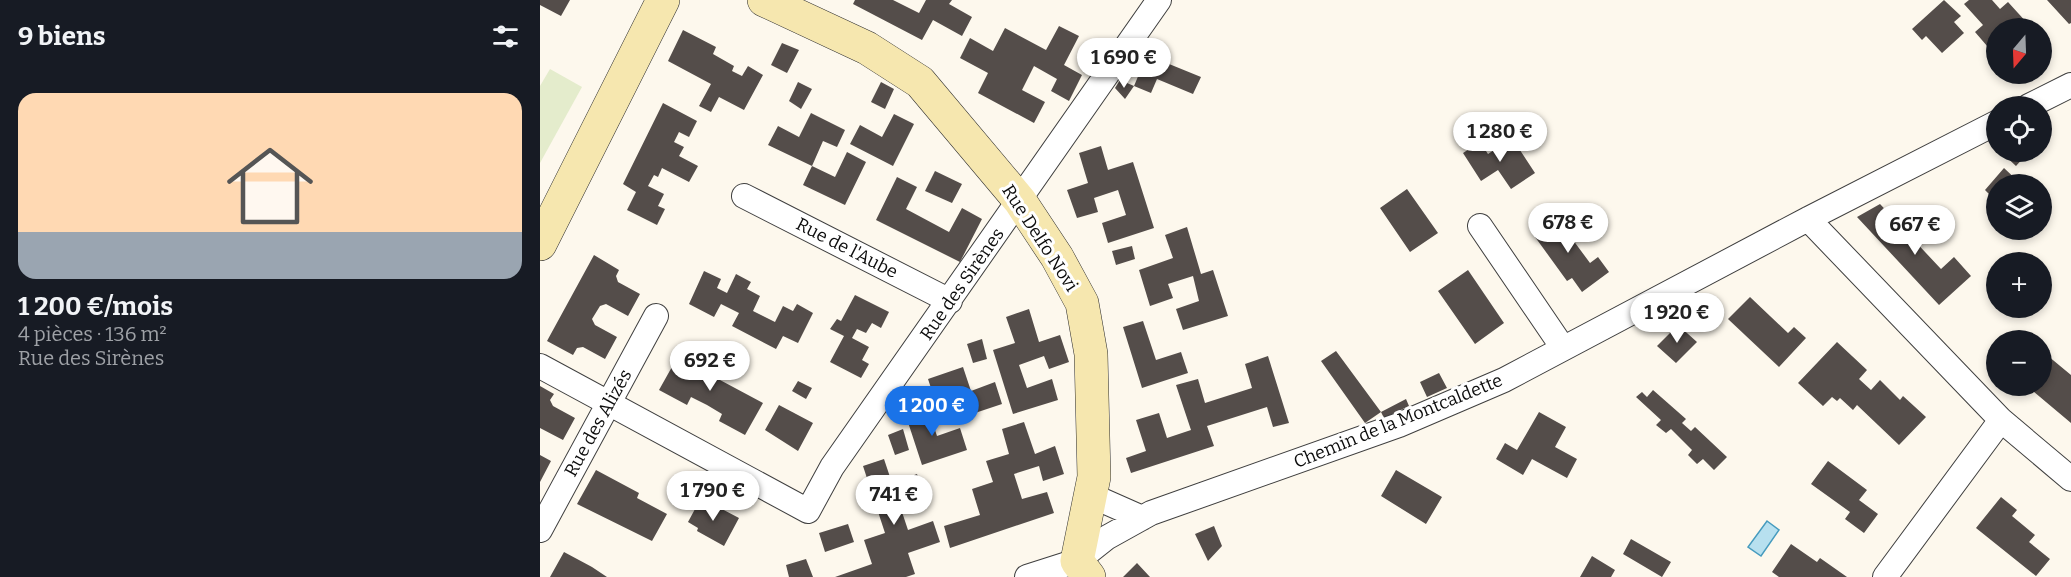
<!DOCTYPE html>
<html lang="fr">
<meta charset="utf-8">
<style>
:root{--surface:#171b24;--page:#20242c;--text:#f1f3f6;--muted:#9ea1a6;--line:#363941;--accent:#1a73e8}
body{margin:0;font-family:Bitter,serif;background:var(--page);color:var(--text);height:100vh;display:flex;flex-direction:column;font-size:22px;white-space:nowrap}
*{box-sizing:border-box;margin:0}
p{font-size:20px;color:var(--muted)}
.icon{flex:none;width:33px;height:33px;fill:none;stroke:currentColor;stroke-width:2;stroke-linecap:round;stroke-linejoin:round}
.map{position:relative;flex:1;overflow:hidden}
.drawer{display:flex;flex-direction:column;background:var(--surface);width:540px}
.drawer>*{flex:none}
.needle{width:39px;rotate:199deg}
.controls{position:absolute;left:1446px;top:18px;display:grid;gap:12px}
.controls a{display:grid;place-items:center;width:66px;height:66px;border-radius:50%;background:var(--surface);box-shadow:0 3px 9px #0003;font-size:30px}
.price{position:absolute;translate:-50% -51px;padding:0 14px;border-radius:21px;background:#fff;color:#222;font-size:20px;line-height:39px;filter:drop-shadow(0 2px 3px #0008)}
.price::after{content:'';position:absolute;left:50%;top:36px;width:18px;height:14px;margin-left:-9px;background:inherit;clip-path:polygon(0 0,100% 0,50% 100%)}
.price.on{background:var(--accent);color:#fff}
ul{padding:0;list-style:none}
li{display:grid;align-content:center;gap:12px;height:318px;padding:0 18px}
li+li{border-top:2px solid var(--line)}
li span{display:grid;place-items:center;height:186px;border-radius:18px;color:#555}
li>.icon{margin-inline-start:auto}
span .icon{width:108px;height:108px;fill:#fffc;stroke-width:1}
li b{font-size:26px}
h2{display:flex;justify-content:space-between;align-items:center;height:72px;padding:0 18px;font-size:26px}
main{display:flex;flex:1;min-height:0}
.map>svg:first-child{display:block}
</style>
<main>
<section class="drawer">
<h2>9 biens<svg class="icon" aria-label="filters" viewBox="0 0 24 24"><path d="M4 7h16M4 17h16"/><circle cx="9" cy="7" r="2"/><circle cx="15" cy="17" r="2"/></svg></h2>
<ul>
<li><span style="background:linear-gradient(#ffd9b3 75%,#9aa5b1 0)"><svg class="icon" aria-label="home" viewBox="0 0 24 24"><path d="M3 11l9-7 9 7M6 9v11h12V9"/></svg></span><div><b>1 200 €/mois</b><p>4 pièces · 136 m²</p><p>Rue des Sirènes</p></div></li>
</ul>
</section>
<div class="map">
<svg width="1531" height="577" viewBox="0 0 1531 577">
<rect width="100%" height="100%" fill="#fdf8ed"/>
<path fill="#e4eccc" d="M10,69L42,87L0,163V86Z"/>
<path fill="#b7e0ef" stroke="#469bbe" stroke-width="1.5" d="M1227,521L1239,530L1221,556L1208,547Z"/>
<path fill="#544d4a" d="M0,0H30L21,16L0,5Z
M315,0H353L379,13L386,0H412L409,4L432,17L422,36L393,20L382,40L313,4Z
M1404,0L1421,16L1414,22L1424,33L1402,53L1386,36L1382,40L1372,29Z
M1429,0H1452L1460,9L1468,2L1488,24L1483,28H1456L1454,54L1435,32L1443,25L1424,4Z
M1507,0H1531V23L1529,24Z
M519,26L539,36L524,65L542,75L529,101L511,91L517,79L494,66L482,90L505,102L494,123L438,93L448,73L420,58L430,38L453,51L465,28L506,50Z
M143,30L176,47L173,54L194,66L192,71L202,76L208,66L223,75L204,110L179,97L171,112L159,106L171,84L128,61Z
M242,43L259,50L247,73L231,65Z
M607,55L661,77L653,94L617,79L611,93L594,86Z
M580,80L594,86L585,99L575,88Z
M258,82L272,89L261,109L249,101Z
M341,82L354,89L345,109L331,102Z
M123,103L157,121L149,137L139,132L134,142L144,147L139,156L158,166L149,182L122,168L118,177L114,175L108,186L124,194L118,206L125,209L117,225L87,210L96,192L83,184Z
M271,113L305,130L297,147L283,141L272,166L295,177L307,152L326,162L305,205L263,185L272,166L228,145L238,126L259,137Z
M354,114L374,124L353,166L310,144L320,125L342,137Z
M972,138L995,173L971,189L958,170L941,181L923,153L940,142L948,154Z
M561,146L568,170L593,162L614,228L568,243L562,223L586,215L578,190L554,198L558,212L537,218L527,190L548,183L539,153Z
M1461,152H1480L1485,156L1476,166Z
M1464,168L1481,184H1456V201L1445,190Z
M395,171L422,184L412,203L385,191Z
M357,177L377,187L366,209L409,232L422,208L442,219L420,262L336,220Z
M867,189L898,233L870,252L840,208Z
M1340,204L1401,269L1414,257L1431,276L1399,305L1317,217Z
M1013,213L1050,263L1058,257L1069,272L1042,292L1032,278L1027,281L990,230Z
M647,227L661,274L673,270L688,316L643,330L636,309L659,301L653,276L628,284L633,298L610,306L599,270L633,258L625,235Z
M592,246L595,259L576,265L572,251Z
M54,255L79,270L76,276L78,282L100,294L88,316L66,304L60,306L52,319L55,325L77,337L65,359L43,347L37,348L33,355L7,341Z
M928,270L964,323L935,344L898,291Z
M164,271L181,279L177,288L187,293L196,274L211,282L207,289L220,296L213,311L235,322L243,306L253,311L257,304L273,313L258,343L243,336L236,349L192,326L199,313L181,304L174,317L149,304Z
M315,295L349,312L341,328L332,323L326,333L317,329L312,338L329,347L322,360L329,364L321,378L290,362L304,336L290,329L297,319L301,321Z
M1210,297L1248,333L1254,327L1266,338L1239,367L1188,319Z
M489,309L499,342L520,335L529,362L509,369L504,356L479,365L487,388L512,379L518,400L473,414L453,350L475,343L466,317Z
M603,321L616,360L641,352L648,373L602,388L583,327Z
M1138,325L1157,342L1136,363L1117,346Z
M442,339L447,359L433,363L427,344Z
M1297,342L1327,370L1319,379L1331,390L1340,380L1360,400L1363,396L1386,417L1359,445L1317,405L1313,410L1300,398L1297,401L1292,397L1283,406L1258,383Z
M142,349L169,363L165,369L182,378L180,380L223,403L205,435L179,421L182,414L167,405L151,397L147,405L119,390Z
M796,351L841,412L866,399L869,406L844,418L841,412L825,423L781,361Z
M1502,351L1531,375V423L1487,386H1502Z
M728,356L749,423L733,427L727,407L667,426L674,446L591,473L586,458L606,451L596,420L619,413L627,438L651,430L636,385L658,379L665,403L690,395L712,388L705,364Z
M423,367L431,391L455,382L462,404L417,419L409,395L395,400L388,379Z
M899,373L907,388L887,397L880,382Z
M258,381L272,388L266,399L252,391Z
M0,386L14,394L10,400L13,406L35,418L23,440L0,428Z
M1113,390L1146,419L1142,423L1151,431L1155,427L1187,457L1174,470L1163,459L1157,464L1148,455L1152,450L1131,429L1126,433L1116,425L1121,420L1096,397L1102,392L1107,397Z
M386,403L397,436L420,428L427,450L382,465L364,410Z
M239,405L273,423L258,451L225,430Z
M999,412L1026,427L1015,447L1037,459L1027,478L992,459L983,475L956,459L965,443L977,450Z
M484,422L495,454L515,446L524,474L503,481L499,466L474,474L482,499L507,492L514,513L410,548L404,526L440,515L432,489L453,482L446,461L469,454L462,429Z
M363,429L369,450L355,455L348,435Z
M0,455L11,461L0,482Z
M344,459L352,483L377,474L385,498L360,506L368,530L393,521L400,542L368,553L375,574L366,577H295L332,564L324,540L345,533L323,466Z
M1288,461L1327,490L1319,500L1338,514L1324,533L1305,519L1310,512L1271,484Z
M56,470L99,493L97,498L127,514L112,541L37,504Z
M856,470L902,497L886,524L841,496Z
M1461,497L1477,510L1472,516L1495,535L1489,542L1510,559L1496,576L1436,528Z
M161,498L199,518L184,546L157,531L158,528L148,522Z
M308,524L314,542L285,552L279,533Z
M674,526L682,546L668,561L655,534Z
M1091,539L1131,562L1122,577L1083,554Z
M1251,544L1277,562L1280,558L1307,577H1239L1232,572Z
M24,552L52,567L67,577H10Z
M1052,556L1075,570L1071,577H1040Z
M266,559L273,577H249L246,565Z
M597,563L610,577H583Z"/>
<g fill="none" stroke-linecap="round" stroke-linejoin="round">
<g stroke="#3f3f3f" stroke-width="26">
<path id="street" d="M1489,106L1531,85
M204,196L410,301
M1268,219L1461,420L1531,479
M940,226L1023,348
M0,366L268,511L292,467L619,0
M550,495L602,518
M0,530L116,316
M487,577L537,561L566,538L611,513L859,425L964,380L1268,219L1456,123
M1345,577L1461,420"/>
</g>
<g stroke="#2e2e2e" stroke-width="34">
<path id="secondary" d="M224,0L327,48L380,82L480,201L517,257L542,303L551,354L554,477L537,561L549,577
M0,244L123,0"/>
</g>
<use href="#street" stroke="#fff" stroke-width="24"/>
<use href="#secondary" stroke="#f6e7af" stroke-width="33"/>
</g>
<g text-anchor="middle" stroke-width="6" stroke-linejoin="round" paint-order="stroke">
<g font-size="18" fill="#0c0c0c" stroke="#fff">
<text transform="translate(500 238) rotate(57)" y="6">Rue Delfo Novi</text>
<text transform="translate(307 248) rotate(27)" y="6">Rue de l'Aube</text>
<text transform="translate(422 284) rotate(-55)" y="6">Rue des Sirènes</text>
<text transform="translate(858 421) rotate(-22)" y="6">Chemin de la Montcaldette</text>
<text transform="translate(58 423) rotate(-61)" y="6">Rue des Alizés</text>
</g>
</g>
</svg>
<div class="controls">
<a><svg class="needle" viewBox="-14 -14 28 28"><path d="M0-13l5 13h-10z" fill="#e53935"/><path d="M0 13l5-13h-10z" fill="#9ea1a6"/></svg></a>
<a><svg class="icon" aria-label="locate" viewBox="0 0 24 24"><circle cx="12" cy="12" r="6"/><path d="M12 2v4M12 18v4M2 12h4M18 12h4"/></svg></a>
<a><svg class="icon" aria-label="layers" viewBox="0 0 24 24"><path d="M12 4l9 5-9 5-9-5zM3 14l9 5 9-5"/></svg></a>
<a>+</a>
<a>−</a>
</div>
<b class="price" style="left:584px;top:89px">1 690 €</b>
<b class="price" style="left:960px;top:163px">1 280 €</b>
<b class="price" style="left:1028px;top:254px">678 €</b>
<b class="price" style="left:1375px;top:256px">667 €</b>
<b class="price" style="left:1137px;top:344px">1 920 €</b>
<b class="price" style="left:170px;top:392px">692 €</b>
<b class="price on" style="left:392px;top:437px">1 200 €</b>
<b class="price" style="left:173px;top:522px">1 790 €</b>
<b class="price" style="left:354px;top:526px">741 €</b>
</div>
</main>
